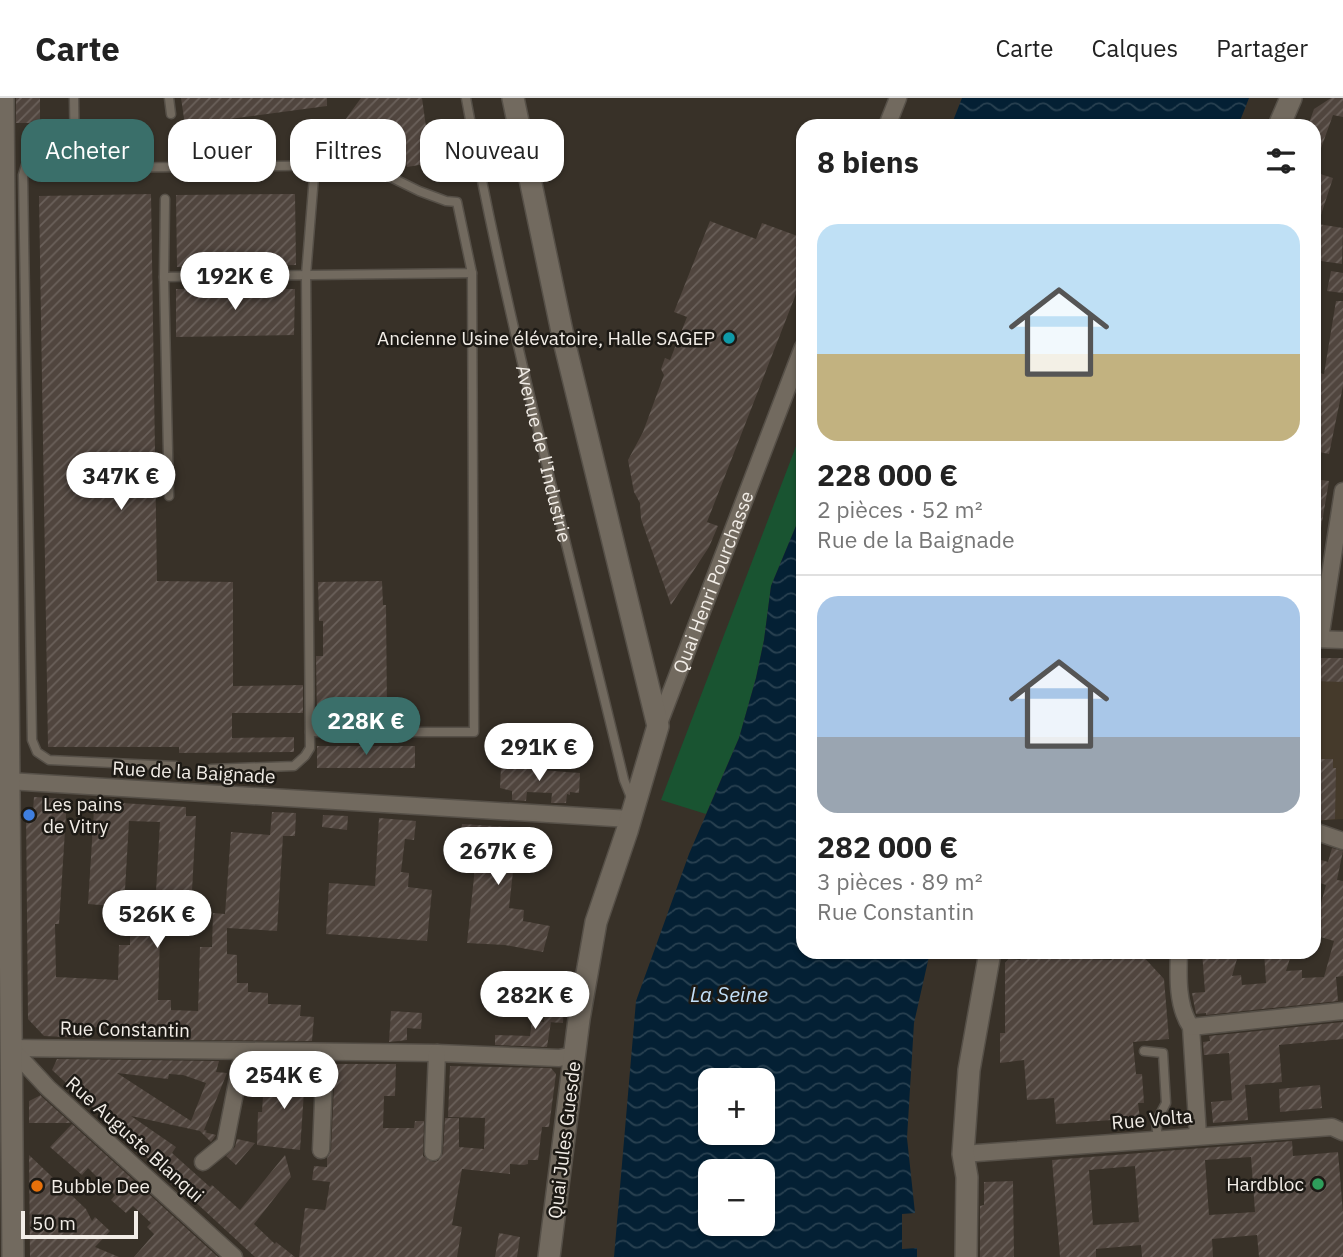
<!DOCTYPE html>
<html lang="fr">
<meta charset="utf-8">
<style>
:root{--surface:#fff;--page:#f6f6f6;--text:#222;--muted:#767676;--line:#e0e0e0;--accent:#3a6f6a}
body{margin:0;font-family:"IBM Plex Sans",sans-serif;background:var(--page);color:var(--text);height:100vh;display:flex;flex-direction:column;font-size:26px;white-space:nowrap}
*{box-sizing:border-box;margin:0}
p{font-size:23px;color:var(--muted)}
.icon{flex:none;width:38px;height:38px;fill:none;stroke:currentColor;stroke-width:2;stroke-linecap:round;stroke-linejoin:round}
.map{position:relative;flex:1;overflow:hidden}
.side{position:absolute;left:796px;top:21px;width:525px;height:840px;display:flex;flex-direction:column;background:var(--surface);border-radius:21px;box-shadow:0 2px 5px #0004}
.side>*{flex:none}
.guide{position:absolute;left:21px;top:21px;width:665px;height:63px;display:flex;gap:14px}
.fabs{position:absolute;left:698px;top:970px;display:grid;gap:14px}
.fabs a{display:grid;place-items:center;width:77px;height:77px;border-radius:14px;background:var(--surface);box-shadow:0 2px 5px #0004;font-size:35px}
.scale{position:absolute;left:21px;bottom:18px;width:117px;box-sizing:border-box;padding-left:7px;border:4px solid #f2ede7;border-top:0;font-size:19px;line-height:24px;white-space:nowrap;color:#f2ede7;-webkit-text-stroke:5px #1d1a15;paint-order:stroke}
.price{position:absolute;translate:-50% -60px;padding:0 16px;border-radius:24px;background:#fff;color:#222;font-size:23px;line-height:46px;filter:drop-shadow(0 2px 4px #0008)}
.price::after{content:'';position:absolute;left:50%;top:42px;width:21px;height:16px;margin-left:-10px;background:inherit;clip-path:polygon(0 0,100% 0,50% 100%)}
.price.selected{background:var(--accent);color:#fff}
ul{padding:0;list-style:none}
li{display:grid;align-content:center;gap:14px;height:371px;padding:0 21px}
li+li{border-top:2px solid var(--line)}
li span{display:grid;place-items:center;height:217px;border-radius:21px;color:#555}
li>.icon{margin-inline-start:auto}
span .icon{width:126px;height:126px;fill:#fffc;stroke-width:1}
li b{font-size:30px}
h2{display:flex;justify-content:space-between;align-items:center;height:84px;padding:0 21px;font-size:30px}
.pill{padding:0 24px;border-radius:21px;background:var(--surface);box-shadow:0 2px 5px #0004;font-size:24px;line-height:63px}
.pill.selected{background:var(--accent);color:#fff}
header{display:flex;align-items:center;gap:42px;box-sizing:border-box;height:98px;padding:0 35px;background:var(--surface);border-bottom:2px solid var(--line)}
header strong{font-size:33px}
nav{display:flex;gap:38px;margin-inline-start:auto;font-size:24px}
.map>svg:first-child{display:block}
</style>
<header>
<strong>Carte</strong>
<nav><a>Carte</a><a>Calques</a><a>Partager</a></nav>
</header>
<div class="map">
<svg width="1343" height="1159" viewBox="0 0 1343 1159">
<defs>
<pattern id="water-waves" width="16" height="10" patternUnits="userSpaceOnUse" patternTransform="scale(1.75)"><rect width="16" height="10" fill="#042034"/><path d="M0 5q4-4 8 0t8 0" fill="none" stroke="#294151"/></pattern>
<pattern id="building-hatch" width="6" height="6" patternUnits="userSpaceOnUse" patternTransform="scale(1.75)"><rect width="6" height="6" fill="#50453e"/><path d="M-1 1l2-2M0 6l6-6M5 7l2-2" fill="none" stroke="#6a605a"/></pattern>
</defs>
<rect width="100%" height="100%" fill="#383128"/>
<path fill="#453a2b" d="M1317,560H1343V721L1314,723Z"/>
<path fill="#195431" d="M803,330V411L771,488L764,542L756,580L739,640L706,716L661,702Z"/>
<path fill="url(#water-waves)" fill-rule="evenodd" d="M962,0H1249L1238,28H951Z
M803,411V854H930L914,925L907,1040L915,1115L902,1116V1151L917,1150V1159H614L636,903L689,756L739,640L756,580L764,542L771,488ZM710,982H763V1034H710ZM710,1073H763V1125H710Z"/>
<path fill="url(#building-hatch)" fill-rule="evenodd" d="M16,0H40V25H16Z
M181,0H327V8L185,27Z
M361,0H422L431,65L407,69L402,32L350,39L346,35L345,22Z
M1331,0H1343V19L1333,17L1316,64H1314V28H1308L1314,11Z
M1314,74L1333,80L1318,126L1343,130L1342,166L1314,162Z
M151,96L157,483L233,484V588L303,587V615H232V640L294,639V654L179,655V649H48L39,98Z
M295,96L296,167L177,169L176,97Z
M710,123L756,141L762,125L803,140V178L707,424L718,428L709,449L671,507L641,421L640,405L634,394L628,362L643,334L664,277L661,271L665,260L670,262L687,219L674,214Z
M1331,173L1343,175V195L1327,193Z
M176,191H295L294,237L176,239Z
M1336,203H1343V288L1329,356L1314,353V292L1317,275L1324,276Z
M1314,381L1329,383L1321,430H1314Z
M382,483L383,507H386L387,617L317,618L316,558H323V523H319L318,484Z
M1314,560H1343V584L1314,583Z
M317,648H415V670H317Z
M1315,661H1333V670H1336L1335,721L1314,723Z
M501,669L580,675L579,695L570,694V697L567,696L566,705H551L552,695L527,694L526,703L512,702V693L500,690Z
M34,699L67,701L59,826H55L56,879L118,882L119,847H130V837L160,838L158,902H171V912L198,913L200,849H212L213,815L225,816L231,734L270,737L272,714L296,715L295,738H283L277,833L227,830V856L237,857V885H248V894L268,895V906L301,907L300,918L314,919L312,943L184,942V932L87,929V940L44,938L28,921L26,713H33Z
M105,704L186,709V718H196L191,812L155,811L160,724L129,723L124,809L88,806L94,712L105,713Z
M323,717L348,718L347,732L322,729Z
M379,720L416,723L414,742L405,741L401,774L409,775L408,789L432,792L427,843L326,836L329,785L375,788Z
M462,726L540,731L538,747L516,746L509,810L524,812L523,823L550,828L543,854L505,847L467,845L476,760L455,758L456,744H460Z
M1332,750L1343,753L1337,782L1343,783V878L1336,879L1338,903L1206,917V915L1196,916L1192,895L1205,894L1202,854H1239L1232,878L1241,877L1242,887L1266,885L1264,854H1292L1286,873L1302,872V880L1324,879L1334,843L1314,837V815L1318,816L1326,787L1314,783V760L1328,764Z
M1028,854H1076L1070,860L1111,862L1121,854H1139L1164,881L1169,941L1133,944L1136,976H1142L1144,1005H1138L1140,1020L1056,1026L1054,1000L1027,1002L1024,962L1000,965V935H1005V865L1009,861L1020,862Z
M546,907L564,908L563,925L548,924H551L547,949L495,947V937L530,938L532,923L544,924Z
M391,913L422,915L421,931L407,930V942L389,944Z
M1343,924V941L1279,947L1282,984L1245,987L1248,1022L1213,1025L1211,1004L1232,1002L1229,955L1204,957L1203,944L1210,943L1209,938Z
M57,961L219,963L216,974L227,975L204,1032L207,1033L204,1034L216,1037L211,1044L200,1033L131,1018L176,1049L172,1055L210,1089L212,1087L240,1112L285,1057L291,1079L254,1126L275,1146L276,1144L295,1159H255L52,972ZM117,975L168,981L169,976L183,977L206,985L191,1023Z
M252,963L270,964L269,980L249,977Z
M335,966H396L395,998H384L383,1030H414L415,1023H424L423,1058L433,1064L438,1063L443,1055L445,1020H459V1049L484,1051L485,1020L448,1019L450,968L551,970L556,976L549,1029H542L538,1062H528V1066L524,1067L510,1066V1076L462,1071L452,1127L462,1129L457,1159H299L305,1110L325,1112L326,1108L330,1084L312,1082L314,1068L327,1069V1060L331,1053Z
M293,973L314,974L313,995L304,994L300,1052L257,1047L258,1014H262L264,980L293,982Z
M1320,987L1322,1010L1280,1014L1279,991Z
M41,997V998L71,1025H29V1003Z
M72,1026L218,1159H134L154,1136L147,1129L151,1125L133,1108L126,1115L111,1102L115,1097L88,1070L82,1077L50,1049Z
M237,1041L255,1045L236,1067L226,1058L235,1049Z
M1292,1043L1293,1058L1338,1054L1343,1115V1159H1259L1257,1137L1212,1141L1213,1159H1142L1141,1147L1096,1151V1159H1060L1052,1062ZM1251,1059L1255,1114L1209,1117L1205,1062ZM1135,1068L1139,1124L1093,1127L1089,1072Z
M29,1057L86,1111L92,1123L95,1119L110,1133L95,1149L119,1159H30Z
M1013,1083L1014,1159H980V1108L984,1107V1084Z
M499,1135L520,1139L517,1159H495Z"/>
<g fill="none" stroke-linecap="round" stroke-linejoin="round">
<g stroke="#565048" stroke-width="11">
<g id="lane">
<path d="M74,0L75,62L84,70L366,67L419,93L446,103L457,104L472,175L164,179L169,398"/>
<path d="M169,0L171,16"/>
<path id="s1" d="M466,0C508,230 570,455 624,682L632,702"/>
<path d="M75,62L33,63L26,67L23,77L32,642L37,654L49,662L176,668"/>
<path d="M164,179L165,101"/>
<path d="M310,634H474L472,175"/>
<path d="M211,671L294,668L305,658L310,650L306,177L315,66"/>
<path d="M1144,953L1163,955L1166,1005L1156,1024L1158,1041"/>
</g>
</g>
<g stroke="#565048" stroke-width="19">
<g id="street">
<path d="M887,28L898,0"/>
<path d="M1314,541L1343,542"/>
<path d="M1320,541L1343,393"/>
<path id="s2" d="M658,628L803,249"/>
<path d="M8,683L630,721"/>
<path d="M1314,733L1343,743"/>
<path d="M1179,854C1178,878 1177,909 1191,929L1198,1038"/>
<path d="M1191,929L1343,913"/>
<path d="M11,950L437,955L559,960L574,957"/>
<path d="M11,950L48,990L234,1159"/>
<path d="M321,1052L325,955"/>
<path d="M433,1054L437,955"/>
<path d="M963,1056L1332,1029L1343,1034"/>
<path d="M203,1064L225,1046L243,954"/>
</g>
</g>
<g stroke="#565048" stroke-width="24">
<path id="secondary" d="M3,0L13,1159
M513,0L564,243L658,628L627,733L596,824L579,921L549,1159
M1279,28L1291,0
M966,1159L967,1079L963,1056L969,972L990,854"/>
</g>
<use href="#lane" stroke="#726a5f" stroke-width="8"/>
<use href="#street" stroke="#726a5f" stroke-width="16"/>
<use href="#secondary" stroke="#726a5f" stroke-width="21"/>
</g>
<circle fill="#0f9aa8" stroke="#1d1a15" stroke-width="2.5" cx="729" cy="240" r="7"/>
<circle fill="#3f7fe0" stroke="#1d1a15" stroke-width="2.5" cx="29" cy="717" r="7"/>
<circle fill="#2e9e5b" stroke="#1d1a15" stroke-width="2.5" cx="1318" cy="1086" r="7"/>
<circle fill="#e8710a" stroke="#1d1a15" stroke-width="2.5" cx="37" cy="1088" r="7"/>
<g text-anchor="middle" stroke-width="5" stroke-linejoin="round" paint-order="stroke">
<g font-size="19" fill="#f2ede7" stroke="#1d1a15" text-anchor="end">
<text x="715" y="247">Ancienne Usine élévatoire, Halle SAGEP</text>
<text x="43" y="713" text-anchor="start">Les pains<tspan x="43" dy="22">de Vitry</tspan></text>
<text x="1304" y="1093">Hardbloc</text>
<text x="51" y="1095" text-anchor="start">Bubble Dee</text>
</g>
<g font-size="19" fill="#f2ede7" stroke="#1d1a15">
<text dy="7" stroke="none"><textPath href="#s1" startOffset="364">Avenue de l'Industrie</textPath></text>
<text dy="7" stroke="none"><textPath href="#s2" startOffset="154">Quai Henri Pourchasse</textPath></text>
<text transform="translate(194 674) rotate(3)" y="7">Rue de la Baignade</text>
<text transform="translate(125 931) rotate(1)" y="7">Rue Constantin</text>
<text transform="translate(1152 1021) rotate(-5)" y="7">Rue Volta</text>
<text transform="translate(135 1041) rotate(42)" y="7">Rue Auguste Blanqui</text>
<text transform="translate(564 1042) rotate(-83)" y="7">Quai Jules Guesde</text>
</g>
<g font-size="21" font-style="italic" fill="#c3e0f9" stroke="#1d1a15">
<text x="729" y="904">La Seine</text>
</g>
</g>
</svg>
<div class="fabs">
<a>+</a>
<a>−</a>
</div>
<div class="scale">50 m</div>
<b class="price" style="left:235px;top:214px">192K €</b>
<b class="price" style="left:121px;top:414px">347K €</b>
<b class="price selected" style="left:366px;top:659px">228K €</b>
<b class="price" style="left:539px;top:685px">291K €</b>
<b class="price" style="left:498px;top:789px">267K €</b>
<b class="price" style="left:157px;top:852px">526K €</b>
<b class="price" style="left:535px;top:933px">282K €</b>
<b class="price" style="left:284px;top:1013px">254K €</b>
<div class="guide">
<a class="pill selected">Acheter</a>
<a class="pill">Louer</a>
<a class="pill">Filtres</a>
<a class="pill">Nouveau</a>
</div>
<section class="side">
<h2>8 biens<svg class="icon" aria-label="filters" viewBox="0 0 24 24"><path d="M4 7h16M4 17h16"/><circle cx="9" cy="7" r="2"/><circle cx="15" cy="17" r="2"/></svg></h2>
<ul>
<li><span style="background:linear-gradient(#bfe0f5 60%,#c2b280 0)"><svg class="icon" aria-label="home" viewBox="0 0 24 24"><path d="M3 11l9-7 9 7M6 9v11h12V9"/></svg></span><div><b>228 000 €</b><p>2 pièces · 52 m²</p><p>Rue de la Baignade</p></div></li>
<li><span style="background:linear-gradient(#a9c7e8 65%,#9aa5b1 0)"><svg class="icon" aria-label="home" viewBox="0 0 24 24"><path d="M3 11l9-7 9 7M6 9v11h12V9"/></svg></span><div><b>282 000 €</b><p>3 pièces · 89 m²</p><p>Rue Constantin</p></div></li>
</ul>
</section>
</div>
